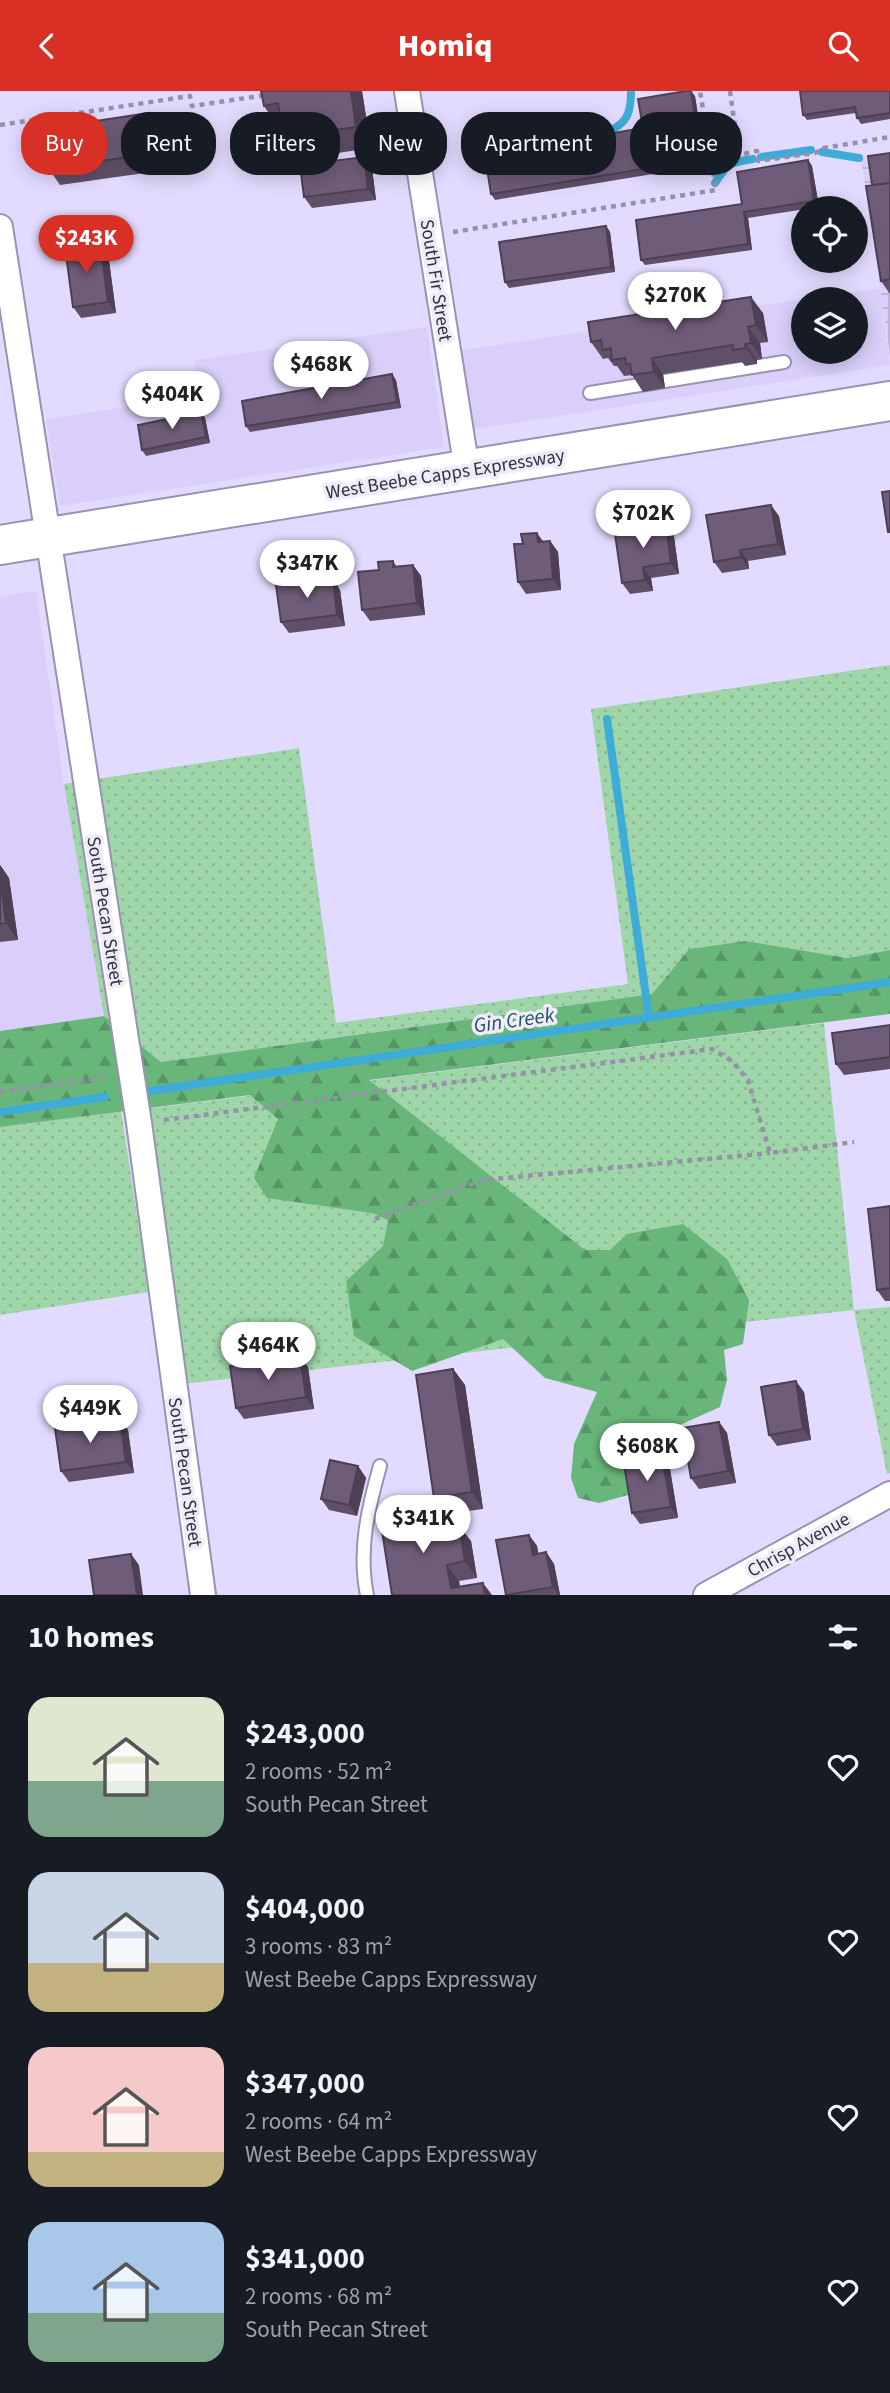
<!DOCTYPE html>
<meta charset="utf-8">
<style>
:root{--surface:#171b24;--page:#20242c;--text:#f1f3f6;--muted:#9ea1a6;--accent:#d93025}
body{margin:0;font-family:"Source Sans 3",sans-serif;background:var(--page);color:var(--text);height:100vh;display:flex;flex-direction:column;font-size:26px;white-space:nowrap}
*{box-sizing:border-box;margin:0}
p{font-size:23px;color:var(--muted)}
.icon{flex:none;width:38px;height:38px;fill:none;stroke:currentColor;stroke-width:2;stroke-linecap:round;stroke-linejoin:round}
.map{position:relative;height:1504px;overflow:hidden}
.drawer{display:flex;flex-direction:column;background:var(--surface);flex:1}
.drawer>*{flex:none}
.guide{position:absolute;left:21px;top:21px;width:849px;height:63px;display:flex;gap:14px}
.controls{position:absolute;left:791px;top:105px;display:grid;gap:14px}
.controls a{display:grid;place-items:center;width:77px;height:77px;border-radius:50%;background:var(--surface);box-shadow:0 4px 18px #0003;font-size:35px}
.price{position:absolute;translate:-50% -60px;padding:0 16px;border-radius:24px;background:#fff;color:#222;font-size:23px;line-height:46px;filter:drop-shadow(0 2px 4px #0008)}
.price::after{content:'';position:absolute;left:50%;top:42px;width:21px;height:16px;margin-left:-10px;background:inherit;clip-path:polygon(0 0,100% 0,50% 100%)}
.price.selected{background:var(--accent);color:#fff}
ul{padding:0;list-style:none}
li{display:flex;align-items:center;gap:21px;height:175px;padding:0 28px}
li span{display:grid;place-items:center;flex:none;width:196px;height:140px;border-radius:21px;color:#555}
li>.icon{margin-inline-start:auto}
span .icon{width:84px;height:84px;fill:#fffc;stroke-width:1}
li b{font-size:30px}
h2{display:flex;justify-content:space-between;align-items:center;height:84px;padding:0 28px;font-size:30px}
.tag{padding:0 24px;border-radius:28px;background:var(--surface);box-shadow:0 4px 18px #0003;font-size:24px;line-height:63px}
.tag.selected{background:var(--accent);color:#fff}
header{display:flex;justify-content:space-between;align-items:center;height:91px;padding:0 28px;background:var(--accent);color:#fff;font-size:32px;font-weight:800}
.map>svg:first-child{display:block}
</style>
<header><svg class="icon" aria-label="back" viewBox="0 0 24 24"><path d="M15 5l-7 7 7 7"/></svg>Homiq<svg class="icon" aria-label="search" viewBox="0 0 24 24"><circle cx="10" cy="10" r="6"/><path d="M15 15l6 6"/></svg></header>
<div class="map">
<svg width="890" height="1504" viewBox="0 0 890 1504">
<defs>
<pattern id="industrial-grid" width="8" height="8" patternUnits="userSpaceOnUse" patternTransform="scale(1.75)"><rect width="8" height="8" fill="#d9cffa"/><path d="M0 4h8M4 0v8" fill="none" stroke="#bbb2d7"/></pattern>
<pattern id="grass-dots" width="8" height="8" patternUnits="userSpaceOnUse" patternTransform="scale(1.75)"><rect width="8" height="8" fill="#9fd6a9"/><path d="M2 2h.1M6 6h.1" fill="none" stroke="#8ab892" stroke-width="1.8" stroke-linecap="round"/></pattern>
<pattern id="forest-firs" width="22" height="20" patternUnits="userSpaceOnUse" patternTransform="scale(1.75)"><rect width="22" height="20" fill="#68b679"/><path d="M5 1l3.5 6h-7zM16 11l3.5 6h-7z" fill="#569565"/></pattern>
</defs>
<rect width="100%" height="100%" fill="#e3dbff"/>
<path fill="#d9cffa" d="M880,197L890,274L469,339L456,260L803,208V261H856V208H805Z
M427,236L444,356L60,415L46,328L198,305L194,269Z
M36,500L64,693L104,925L0,940V505Z"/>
<path fill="url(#industrial-grid)" d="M890,61V265L861,66Z"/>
<path fill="url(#grass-dots)" d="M890,574V859L847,867L746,850L689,858L652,903L161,971L104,925L64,693L299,657L336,932L628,893L591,618Z
M824,932L854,1219L890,1216V1382L887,1383L854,1219L182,1293L144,1018Z
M121,1020L149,1201L0,1224V1036Z"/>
<path fill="url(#forest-firs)" d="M746,850L847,867L890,859V923L369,989L585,1159H610L627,1143L683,1133L727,1168L749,1209L743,1253L724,1259L727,1289L720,1316L662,1342L643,1357L628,1404L599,1412L578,1407L571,1387L574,1353L597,1301L545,1287L503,1248L412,1280L354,1245L346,1190L383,1155L388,1129L372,1122L267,1107L254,1087L278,1028L250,1004L0,1036V940L104,925L161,971L652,903L689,858Z"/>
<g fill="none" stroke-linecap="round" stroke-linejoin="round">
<path stroke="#3eacd9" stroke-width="8" d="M822,61L859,67
M761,66L811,59
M474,71L485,63L492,60L605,42C627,33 631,23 631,0
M715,92C727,73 730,71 753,68
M607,628L649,927
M143,1001L890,891
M0,1021L105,1006"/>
<g stroke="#9a92b4" stroke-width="16">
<path id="lane" d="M590,302L784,271
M367,1504C358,1460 368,1417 380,1375"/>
</g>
<g stroke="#9a92b4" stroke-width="28">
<path id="street" d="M407,0L467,379
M0,136L139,1032L203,1504
M706,1504L890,1403"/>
</g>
<g stroke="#9a92b4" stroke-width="42">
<path id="primary" d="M0,454L890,310"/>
</g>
<path stroke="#9690aa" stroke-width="4.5" stroke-dasharray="5 5" stroke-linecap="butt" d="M730,0L739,64L757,60L758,70L815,62L824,57L890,46
M0,34L190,5L192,15L267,4
M453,141L716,99L700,0
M0,1001L106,986
M164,1029L712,958L732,970L748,989L770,1062L854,1051
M375,1128L483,1089L770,1062"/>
<use href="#lane" stroke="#fff" stroke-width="12"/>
<use href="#street" stroke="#fff" stroke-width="24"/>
<use href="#primary" stroke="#fff" stroke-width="38"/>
</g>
<path fill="#5f4f67" d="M261,0H362L371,57L298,68L283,47L281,35L278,36L264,15Z
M890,0V28L861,33L857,27L856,22L807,29L803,24Z
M695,5L701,44L648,53L653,83L495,109L491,103L643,37Z
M160,39L166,79L60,94L49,78Z
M890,62V203L881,190L872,94Z
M364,66L372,77L376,109L312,117L304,106Z
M808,69L812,75L819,116L748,127L752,159L645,174L641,169L742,113Z
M606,135L610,141L615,181L509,197L505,191Z
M108,162L116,222L81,227L73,216Z
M763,222L768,251L760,252L762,268L757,269V273L745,275L742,271L663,283L665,297L643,301L632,284L624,285L617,275H614L608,267L603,268L591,251Z
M396,289L401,317L250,341L246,335Z
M201,321L205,327L210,352L146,365L142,359Z
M779,425L786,464L748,470L749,478L722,482L714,471Z
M665,426L673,438L679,483L651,487L653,500L630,503L622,492L649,438Z
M550,450L558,461L561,499L526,503L518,491L543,451Z
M393,470L397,476L413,474L421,485L425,524L370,530L362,519L379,479Z
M340,499L345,535L289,542L281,531Z
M0,774L9,787L18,849L0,851Z
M890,934V978L844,984L836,973Z
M890,1115V1210H885L877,1199Z
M308,1276L314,1318L244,1328L236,1317Z
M453,1278L465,1294L483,1418L445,1423L434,1407Z
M804,1301L811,1349L777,1355L769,1344Z
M120,1328L128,1339L134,1382L69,1391L61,1380Z
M719,1331L727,1342L736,1392L699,1398L691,1387Z
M661,1361L669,1372L678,1427L640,1433L632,1422Z
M358,1375L366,1387L357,1425L329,1419L321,1408Z
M449,1433L450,1435L471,1450L477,1487L459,1490L460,1496L392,1504Z
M529,1444L537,1455L538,1463L546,1461L554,1473L560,1504H506Z"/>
<path fill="#4e4054" d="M351,0H362L371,57L356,36Z
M691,0L695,5L701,44L697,38Z
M149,22L160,39L166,79L154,62Z
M644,47L648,53L653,83L649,77Z
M364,66L372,77L376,109L368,98Z
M808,69L812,75L819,116L814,110Z
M744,121L748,127L752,159L748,153Z
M606,135L610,141L615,181L611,176Z
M100,151L108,162L116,222L108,211Z
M751,206L763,222L768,251L756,234Z
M748,236L760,252L762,268L751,252Z
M745,253L757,269V273L746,257Z
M652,267L663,283L665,297L654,281Z
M392,283L396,289L401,317L397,311Z
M201,321L205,327L210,352L206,346Z
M771,414L779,425L786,464L778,453Z
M665,426L673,438L679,483L671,472Z
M537,442L545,453L538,451Z
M550,450L558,461L561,499L553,488Z
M740,459L748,470L749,478L741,466Z
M413,474L421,485L425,524L417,512Z
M643,476L651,487L653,500L645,489Z
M333,487L340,499L345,535L337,524Z
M0,774L9,787L18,849L6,832L0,787Z
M300,1265L308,1276L314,1318L306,1306Z
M453,1278L465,1294L483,1418L472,1401Z
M796,1290L804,1301L811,1349L803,1338Z
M120,1328L128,1339L134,1382L126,1371Z
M719,1331L727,1342L736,1392L728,1380Z
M661,1361L669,1372L678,1427L671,1416Z
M358,1375L366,1387L357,1425L349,1414Z
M438,1417L449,1433L452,1453L441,1437Z
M459,1434L471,1450L477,1487L465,1470Z
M529,1444L537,1455L541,1475L533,1464Z
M546,1461L554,1473L560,1504H558L553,1496Z
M131,1463L139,1474L143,1504H137Z
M447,1474L459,1490L461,1504L451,1497Z
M483,1492L492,1504H485Z"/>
<path fill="#6f5c78" stroke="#4e4054" stroke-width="2" d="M261,0H351L356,36L283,47L278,12L264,15Z
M686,0H691L697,38L644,47L649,77L491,103L485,64L643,37L638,8Z
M800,0H890V22L857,27L855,16L803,24Z
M149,22L154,62L49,78L43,38Z
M890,62V92L872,94L868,65Z
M364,66L368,98L304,106L300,74Z
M808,69L814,110L744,121L748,153L641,169L636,129L742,113L737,81Z
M890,92V188L881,190L866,95Z
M606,135L611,176L505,191L499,151Z
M100,151L108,211L73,216L65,156Z
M751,206L756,234L748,236L751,252L745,253L746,257L733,259V254L652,267L654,281L632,284L630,273H626L625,267L612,269L611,257L603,259L601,249L591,251L588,231Z
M392,283L397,311L246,335L242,310Z
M201,321L206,346L142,359L138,334Z
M890,400V441H888L882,401Z
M771,414L778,453L740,459L741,466L714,471L706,424Z
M665,426L671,472L643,476L645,489L622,492L615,443L649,438L648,429Z
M537,442L538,451L550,450L553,488L518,491L514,453H523L521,443Z
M393,470V476L413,474L417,512L362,519L358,481L379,479L378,471Z
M333,487L337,524L281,531L276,494Z
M0,787L6,832L0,833Z
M890,934V966L836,973L832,942Z
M890,1115V1197L877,1199L868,1118Z
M300,1265L306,1306L236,1317L230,1275Z
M453,1278L472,1401L434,1407L416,1284Z
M796,1290L803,1338L769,1344L761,1296Z
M120,1328L126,1371L61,1380L55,1337Z
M719,1331L728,1380L691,1387L682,1337Z
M661,1361L671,1416L632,1422L623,1367Z
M330,1369L358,1375L349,1414L321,1408Z
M438,1417L441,1437L459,1434L465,1470L447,1474L451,1497L483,1492L485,1504H392L380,1427Z
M529,1444L533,1464L546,1461L553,1496L506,1504L496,1449Z
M131,1463L137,1504H94L89,1469Z"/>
<g text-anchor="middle" stroke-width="7" stroke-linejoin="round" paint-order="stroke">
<g font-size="19" fill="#34313e" stroke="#efecfa">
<text transform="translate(437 189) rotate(81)" y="7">South Fir Street</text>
<text transform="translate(445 382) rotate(-9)" y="7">West Beebe Capps Expressway</text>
<text transform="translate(106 820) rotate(81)" y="7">South Pecan Street</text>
<text transform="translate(186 1381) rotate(82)" y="7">South Pecan Street</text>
<text transform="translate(798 1453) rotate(-29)" y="7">Chrisp Avenue</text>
</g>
<g font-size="21" font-style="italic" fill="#245064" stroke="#efecfa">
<text transform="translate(514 929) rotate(-8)" y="7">Gin Creek</text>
</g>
</g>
</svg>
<div class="controls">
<a><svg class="icon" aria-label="locate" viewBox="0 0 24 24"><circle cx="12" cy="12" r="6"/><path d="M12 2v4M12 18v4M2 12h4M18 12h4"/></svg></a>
<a><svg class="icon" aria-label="layers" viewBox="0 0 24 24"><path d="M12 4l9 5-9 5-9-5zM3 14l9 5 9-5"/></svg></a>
</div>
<b class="price selected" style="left:86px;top:184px">$243K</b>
<b class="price" style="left:675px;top:241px">$270K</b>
<b class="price" style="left:321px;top:310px">$468K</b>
<b class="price" style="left:172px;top:340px">$404K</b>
<b class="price" style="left:643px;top:459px">$702K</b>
<b class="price" style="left:307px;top:509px">$347K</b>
<b class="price" style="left:268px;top:1291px">$464K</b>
<b class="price" style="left:90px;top:1354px">$449K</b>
<b class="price" style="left:647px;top:1392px">$608K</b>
<b class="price" style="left:423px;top:1464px">$341K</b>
<div class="guide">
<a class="tag selected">Buy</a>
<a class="tag">Rent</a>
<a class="tag">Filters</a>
<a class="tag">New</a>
<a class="tag">Apartment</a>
<a class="tag">House</a>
</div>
</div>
<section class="drawer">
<h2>10 homes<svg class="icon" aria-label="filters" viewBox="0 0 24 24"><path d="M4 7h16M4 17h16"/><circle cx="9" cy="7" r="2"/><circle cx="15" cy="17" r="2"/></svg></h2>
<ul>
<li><span style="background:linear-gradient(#dfe7d0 60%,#7fa58c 0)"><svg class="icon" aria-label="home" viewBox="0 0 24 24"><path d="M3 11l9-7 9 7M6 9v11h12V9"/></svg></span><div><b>$243,000</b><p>2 rooms · 52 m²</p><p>South Pecan Street</p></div><svg class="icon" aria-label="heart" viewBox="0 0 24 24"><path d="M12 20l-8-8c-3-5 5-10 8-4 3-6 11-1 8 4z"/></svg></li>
<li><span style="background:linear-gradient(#c9d6e8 65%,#c2b280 0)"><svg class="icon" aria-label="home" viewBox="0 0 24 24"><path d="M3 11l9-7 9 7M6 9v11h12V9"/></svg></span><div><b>$404,000</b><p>3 rooms · 83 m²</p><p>West Beebe Capps Expressway</p></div><svg class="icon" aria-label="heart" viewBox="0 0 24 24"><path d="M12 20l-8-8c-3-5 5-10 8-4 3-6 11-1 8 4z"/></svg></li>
<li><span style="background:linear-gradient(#f6c9c9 75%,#c2b280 0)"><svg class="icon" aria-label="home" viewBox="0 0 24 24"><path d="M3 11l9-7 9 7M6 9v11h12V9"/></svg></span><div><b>$347,000</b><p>2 rooms · 64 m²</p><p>West Beebe Capps Expressway</p></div><svg class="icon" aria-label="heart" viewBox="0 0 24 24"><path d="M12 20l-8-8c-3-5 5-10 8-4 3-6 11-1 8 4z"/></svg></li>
<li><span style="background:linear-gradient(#a9c7e8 65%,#7fa58c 0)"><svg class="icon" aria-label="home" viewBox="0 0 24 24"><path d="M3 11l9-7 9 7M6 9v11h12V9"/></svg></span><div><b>$341,000</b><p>2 rooms · 68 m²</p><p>South Pecan Street</p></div><svg class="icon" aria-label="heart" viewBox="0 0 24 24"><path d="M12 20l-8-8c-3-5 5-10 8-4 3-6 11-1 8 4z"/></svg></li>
</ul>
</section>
